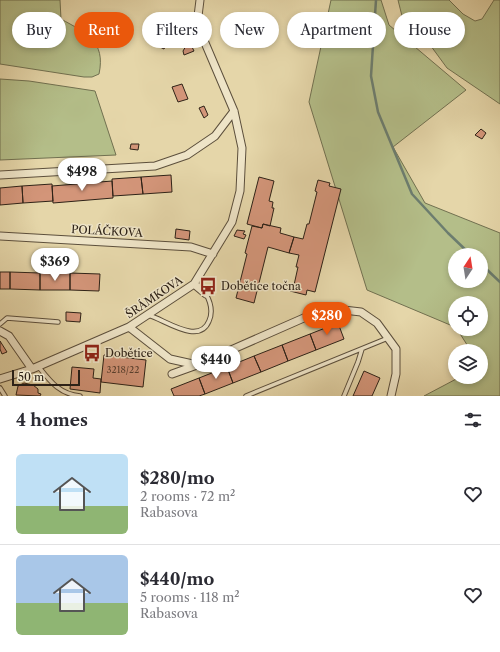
<!DOCTYPE html>
<meta charset="utf-8">
<style>
:root{--surface:#fff;--page:#f7f7f7;--text:#2b2b33;--muted:#7c7c81;--line:#e1e1e2;--accent:#ea580c}
body{margin:0;font-family:"Libre Caslon Text",serif;background:var(--page);color:var(--text);height:100vh;display:flex;flex-direction:column;font-size:15px;white-space:nowrap}
*{box-sizing:border-box;margin:0}
p{font-size:13px;color:var(--muted)}
.icon{flex:none;width:22px;height:22px;fill:none;stroke:currentColor;stroke-width:2;stroke-linecap:round;stroke-linejoin:round}
.map{position:relative;height:396px;overflow:hidden}
.sheet{display:flex;flex-direction:column;background:var(--surface);flex:1}
.sheet>*{flex:none}
.hud{position:absolute;left:12px;top:12px;width:476px;height:36px;display:flex;gap:8px}
.needle{width:26px;rotate:12deg}
.buttons{position:absolute;left:448px;top:248px;display:grid;gap:8px}
.buttons a{display:grid;place-items:center;width:40px;height:40px;border-radius:50%;background:var(--surface);box-shadow:0 2px 6px #0003;font-size:20px}
.scale{position:absolute;left:12px;bottom:10px;width:68px;box-sizing:border-box;padding-left:4px;border:2px solid #2e2217;border-top:0;font-size:11px;line-height:14px;white-space:nowrap;color:#2e2217;-webkit-text-stroke:3px #eee4c7;paint-order:stroke}
.price{position:absolute;translate:-50% -34px;padding:0 9px;border-radius:14px;background:#fff;color:#222;font-size:13px;line-height:26px;filter:drop-shadow(0 1px 2px #0008)}
.price::after{content:'';position:absolute;left:50%;top:24px;width:12px;height:9px;margin-left:-6px;background:inherit;clip-path:polygon(0 0,100% 0,50% 100%)}
.price.selected{background:var(--accent);color:#fff}
ul{padding:0;list-style:none}
li{display:flex;align-items:center;gap:12px;height:100px;padding:0 16px}
li+li{border-top:1px solid var(--line)}
li span{display:grid;place-items:center;flex:none;width:112px;height:80px;border-radius:6px;color:#555}
li>.icon{margin-inline-start:auto}
span .icon{width:48px;height:48px;fill:#fffc;stroke-width:1}
li b{font-size:17px}
h2{display:flex;justify-content:space-between;align-items:center;height:48px;padding:0 16px;font-size:17px}
.chip{padding:0 14px;border-radius:18px;background:var(--surface);box-shadow:0 2px 6px #0003;font-size:14px;line-height:36px}
.chip.selected{background:var(--accent);color:#fff}
.map>svg:first-child{display:block}
</style>
<div class="map">
<svg width="500" height="396" viewBox="0 0 500 396">
<rect width="100%" height="100%" fill="#e5d6a9"/>
<filter id="stains"><feTurbulence type="fractalNoise" baseFrequency=".005" numOctaves="4"/><feColorMatrix values="0 0 0 0 .2 0 0 0 0 .09 0 0 0 0 .02 0 0 0 .5 -.17"/></filter>
<radialGradient id="worn" r=".72"><stop offset=".6" stop-color="#630" stop-opacity="0"/><stop offset="1" stop-color="#630" stop-opacity=".3"/></radialGradient>
<path fill="#b4be89" stroke="#717050" fill-rule="evenodd" d="M0,0H60L61,19C86,33 106,41 99,74L92,77H84L0,64Z
M331,0H381L389,25L466,90L393,147L425,203L500,233V396H424L460,377H481V351H471L457,329H481V303H455V327L367,290L309,102ZM455,255H481V281H455Z
M398,0H449L463,14L475,21L482,19L494,0H500V104L447,68L428,42L403,20Z
M0,79L29,81L95,91L116,155L0,160Z"/>
<g fill="none" stroke-linecap="round" stroke-linejoin="round">
<path stroke="#6c7d6f" stroke-width="2.5" d="M376,0L371,76L378,112L412,194L448,233L471,255
M481,264L500,282"/>
</g>
<path fill="#d39579" stroke="#2e2217" d="M161,21L175,28L164,49L158,46L165,33L158,29Z
M189,41L194,51L184,55L183,51Z
M182,84L188,99L178,102L172,87Z
M204,106L208,115L204,118L199,108Z
M481,129L486,133L482,139L475,135Z
M131,144H139L138,150L130,149Z
M171,175L172,192L143,194L141,177Z
M141,177L143,194L113,196L112,179Z
M259,177L274,181L269,201L273,202L272,208H274L270,226L263,224L262,228L247,224Z
M318,180L330,183L329,186L341,189L315,292L307,290L306,295L290,291L292,284L294,285L298,267H296L299,255L289,253L294,237L303,239L307,224H309L317,192L315,191Z
M112,181L113,198L53,203L52,186Z
M52,184L53,201L23,203L22,186Z
M22,186L23,203L0,205V188Z
M263,224L281,228L280,233L294,237L289,253L268,247L254,303L236,298L247,254L245,253L252,226L262,228Z
M176,229L190,231L189,240L175,238Z
M237,230L245,231L243,234L246,235L244,239L234,236Z
M0,272H10V289H0Z
M10,272L40,273V290L10,289Z
M40,273H70V290H40Z
M70,273L100,274L99,291L70,290Z
M66,312L81,313L80,322L66,321Z
M338,323L344,339L316,350L310,334Z
M310,334L316,350L288,361L282,345Z
M0,341L7,352L2,354L0,349Z
M282,345L288,361L261,372L254,356Z
M104,355L146,360L143,387L101,382Z
M254,356L261,372L233,383L227,367Z
M72,367L94,369L93,378L101,379L100,393L70,389Z
M227,367L233,383L205,394L199,378Z
M364,371L380,378L372,396H353Z
M199,378L205,394L199,396H174L171,389Z
M24,383L33,385L38,389V393L41,394L40,396L16,395L18,386Z"/>
<g fill="none" stroke-linecap="round" stroke-linejoin="round">
<g stroke="#5c4f3c" stroke-width="5.5">
<path id="lane" d="M148,315C164,319 199,346 209,321C213,312 211,303 206,294
M0,324L7,318L58,322
M38,366C50,381 59,394 80,396
M0,388L5,396
M246,396L388,338
M344,396L358,362L362,349"/>
</g>
<g stroke="#5c4f3c" stroke-width="9">
<path id="street" d="M0,175L155,166L187,155L215,136L234,111
M0,236L191,247L213,254
M194,284L206,294
M129,327L170,359L197,365L306,317L335,309L361,312L377,323L396,349V374L391,396
M0,331L9,336L32,369
M172,374L197,365
M0,379L32,369L129,327L194,284L232,222L240,191L242,148L234,111L197,24L200,0"/>
</g>
<use href="#lane" stroke="#eee4c7" stroke-width="3.5"/>
<use href="#street" stroke="#eee4c7" stroke-width="7"/>
</g>
<defs>
<g id="bus-bare" transform="scale(1.38)"><path d="M-5-6H5V4H4V6H2V4H-2V6H-4V4H-5ZM-3.5-4V0h7V-4ZM-3.5 1.2v1.5H-2V1.2ZM2 1.2v1.5H3.5V1.2Z" fill="#8f2418" stroke="#eee4c7" stroke-width="2.5" paint-order="stroke"/></g>
</defs>
<g fill-rule="evenodd">
<use href="#bus-bare" x="208" y="286"/>
<use href="#bus-bare" x="92" y="353"/>
</g>
<g text-anchor="middle" stroke-width="3" stroke-linejoin="round" paint-order="stroke">
<g font-size="9" fill="#573f30">
<text x="123" y="373">3218/22</text>
</g>
<g font-size="11" fill="#2e2217" stroke="#eee4c7">
<text transform="translate(107 231) rotate(3)" y="4">POLÁČKOVA</text>
<text transform="translate(154 297) rotate(-34)" y="4">ŠRÁMKOVA</text>
</g>
<g font-size="11" fill="#2e2217" stroke="#eee4c7" text-anchor="start">
<text x="221" y="290">Dobětice točna</text>
<text x="105" y="357">Dobětice</text>
</g>
</g>
<rect width="100%" height="100%" filter="url(#stains)"/>
<rect width="100%" height="100%" fill="url(#worn)"/>
</svg>
<div class="buttons">
<a><svg class="needle" viewBox="-14 -14 28 28"><path d="M0-13l5 13h-10z" fill="#e53935"/><path d="M0 13l5-13h-10z" fill="#7c7c81"/></svg></a>
<a><svg class="icon" aria-label="locate" viewBox="0 0 24 24"><circle cx="12" cy="12" r="6"/><path d="M12 2v4M12 18v4M2 12h4M18 12h4"/></svg></a>
<a><svg class="icon" aria-label="layers" viewBox="0 0 24 24"><path d="M12 4l9 5-9 5-9-5zM3 14l9 5 9-5"/></svg></a>
</div>
<div class="scale">50 m</div>
<b class="price" style="left:82px;top:192px">$498</b>
<b class="price" style="left:55px;top:282px">$369</b>
<b class="price selected" style="left:327px;top:336px">$280</b>
<b class="price" style="left:216px;top:380px">$440</b>
<div class="hud">
<a class="chip">Buy</a>
<a class="chip selected">Rent</a>
<a class="chip">Filters</a>
<a class="chip">New</a>
<a class="chip">Apartment</a>
<a class="chip">House</a>
</div>
</div>
<section class="sheet">
<h2>4 homes<svg class="icon" aria-label="filters" viewBox="0 0 24 24"><path d="M4 7h16M4 17h16"/><circle cx="9" cy="7" r="2"/><circle cx="15" cy="17" r="2"/></svg></h2>
<ul>
<li><span style="background:linear-gradient(#bfe0f5 65%,#8fb573 0)"><svg class="icon" aria-label="home" viewBox="0 0 24 24"><path d="M3 11l9-7 9 7M6 9v11h12V9"/></svg></span><div><b>$280/mo</b><p>2 rooms · 72 m²</p><p>Rabasova</p></div><svg class="icon" aria-label="heart" viewBox="0 0 24 24"><path d="M12 20l-8-8c-3-5 5-10 8-4 3-6 11-1 8 4z"/></svg></li>
<li><span style="background:linear-gradient(#a9c7e8 60%,#8fb573 0)"><svg class="icon" aria-label="home" viewBox="0 0 24 24"><path d="M3 11l9-7 9 7M6 9v11h12V9"/></svg></span><div><b>$440/mo</b><p>5 rooms · 118 m²</p><p>Rabasova</p></div><svg class="icon" aria-label="heart" viewBox="0 0 24 24"><path d="M12 20l-8-8c-3-5 5-10 8-4 3-6 11-1 8 4z"/></svg></li>
</ul>
</section>
